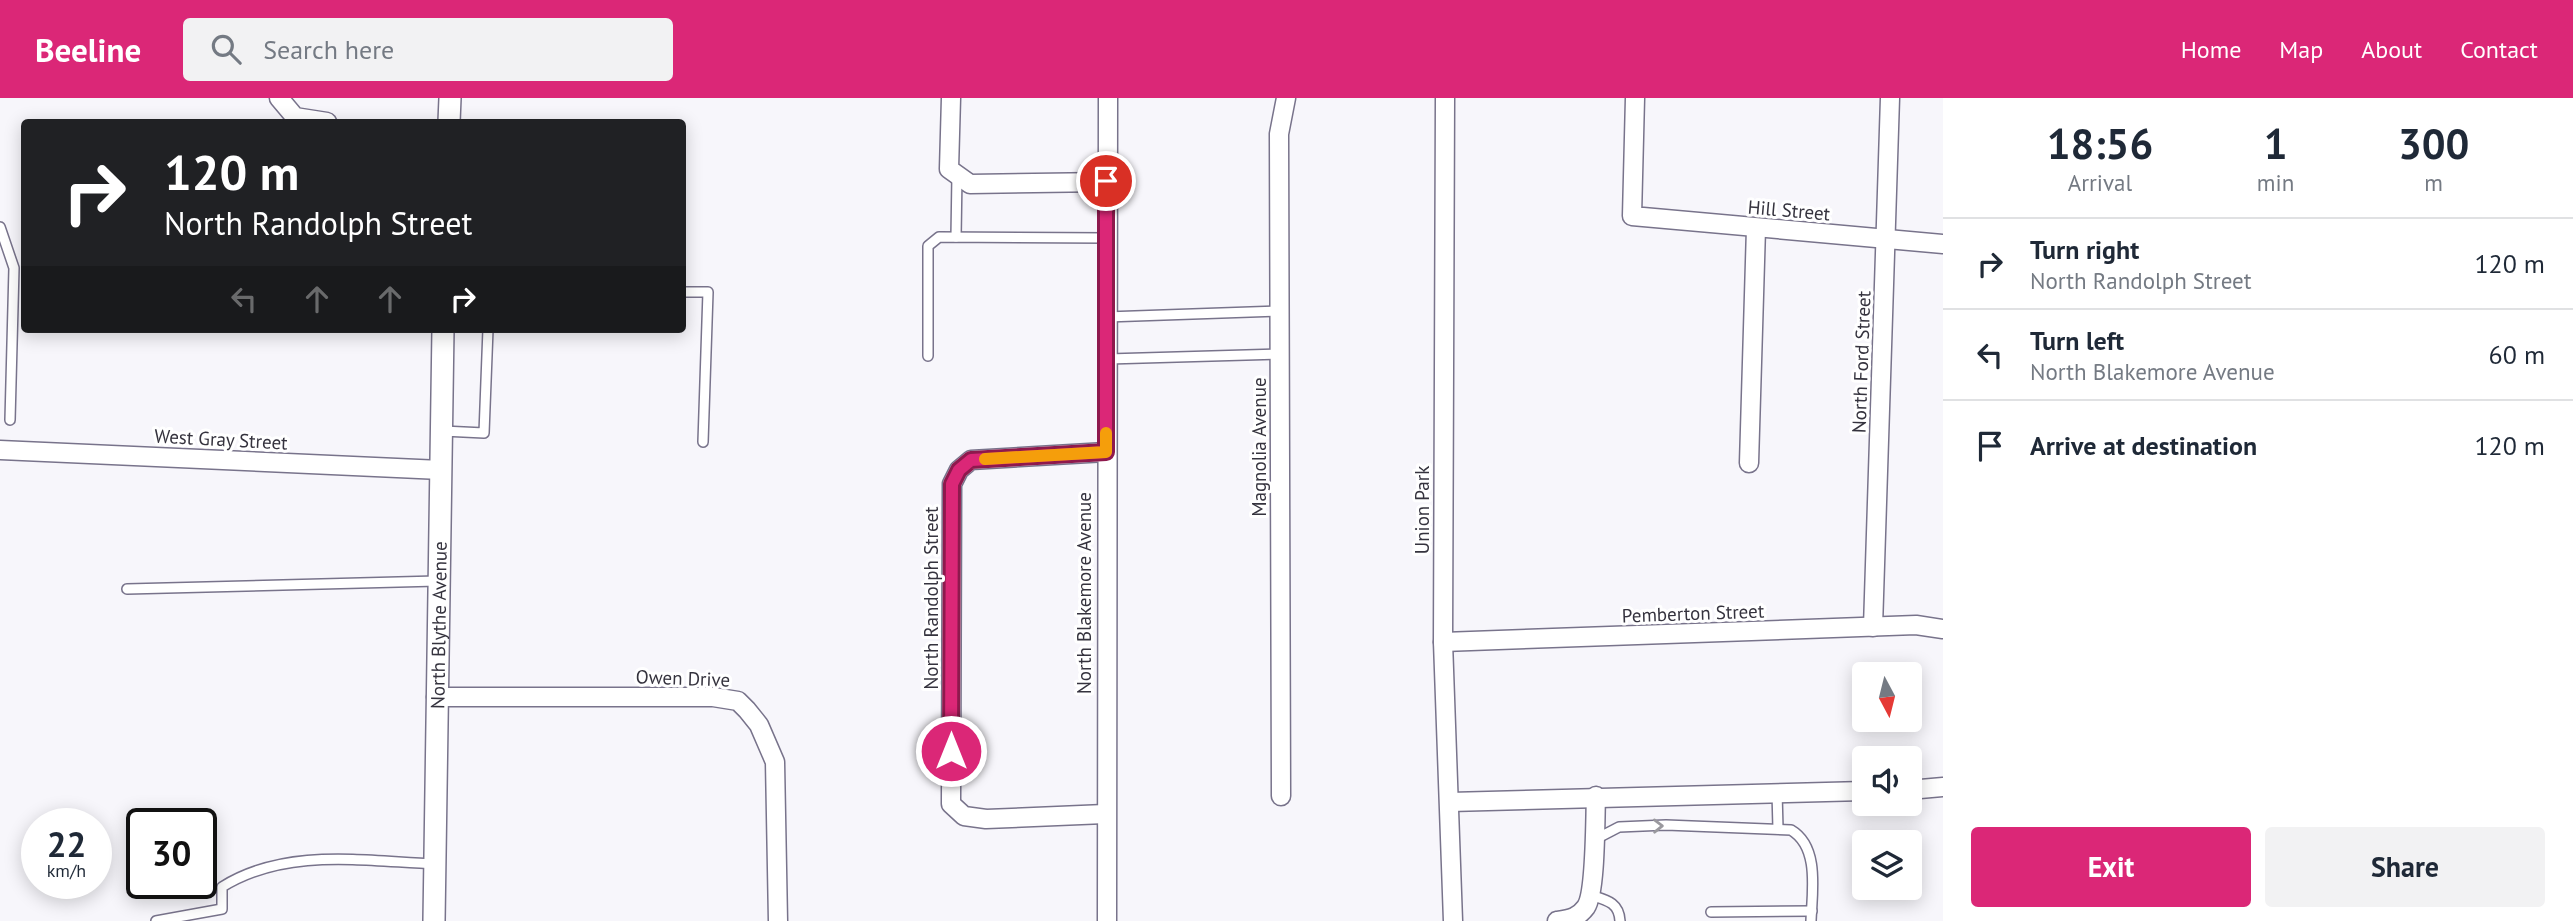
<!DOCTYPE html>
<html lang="en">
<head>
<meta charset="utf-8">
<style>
  :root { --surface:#fff; --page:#f2f2f3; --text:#1f2937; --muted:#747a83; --line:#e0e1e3; --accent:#db2777 }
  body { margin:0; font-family:"PT Sans",sans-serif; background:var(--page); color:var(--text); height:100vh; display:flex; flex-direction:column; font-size:26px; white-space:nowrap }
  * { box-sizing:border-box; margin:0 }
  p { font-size:23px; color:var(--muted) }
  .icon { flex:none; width:38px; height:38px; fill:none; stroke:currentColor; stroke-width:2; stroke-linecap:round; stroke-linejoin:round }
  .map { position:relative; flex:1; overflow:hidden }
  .side { display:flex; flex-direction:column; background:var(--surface); width:630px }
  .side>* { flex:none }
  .hud { position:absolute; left:21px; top:21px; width:665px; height:214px; border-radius:7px; box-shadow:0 4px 18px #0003; background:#202124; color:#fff; overflow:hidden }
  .needle { width:46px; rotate:173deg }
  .fabs { position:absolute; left:1852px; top:564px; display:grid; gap:14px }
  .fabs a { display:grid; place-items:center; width:70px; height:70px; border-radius:7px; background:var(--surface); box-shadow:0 4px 18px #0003; font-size:35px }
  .speed { position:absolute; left:21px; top:710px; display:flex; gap:14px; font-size:35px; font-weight:700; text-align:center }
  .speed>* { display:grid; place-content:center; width:91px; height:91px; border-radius:50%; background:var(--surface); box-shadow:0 4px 18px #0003; line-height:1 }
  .speed small { font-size:18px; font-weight:400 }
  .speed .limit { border:4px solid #111; border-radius:10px; background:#fff; color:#111 }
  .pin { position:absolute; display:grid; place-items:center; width:60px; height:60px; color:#fff; margin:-30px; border:4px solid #fff; border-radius:50%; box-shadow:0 2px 7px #0007 }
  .me { position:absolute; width:77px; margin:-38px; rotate:0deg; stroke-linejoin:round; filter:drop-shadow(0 0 5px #0008) }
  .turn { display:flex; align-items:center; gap:24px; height:147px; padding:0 28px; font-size:32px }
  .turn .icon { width:91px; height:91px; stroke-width:2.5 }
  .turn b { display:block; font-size:49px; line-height:60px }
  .lanes { display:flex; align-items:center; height:66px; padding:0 28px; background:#0003; justify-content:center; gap:35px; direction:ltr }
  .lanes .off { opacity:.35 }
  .eta { display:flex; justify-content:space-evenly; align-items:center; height:119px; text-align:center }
  .eta b { font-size:42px; font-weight:700; line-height:49px }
  .button { display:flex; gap:14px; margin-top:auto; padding:14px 28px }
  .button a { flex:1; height:80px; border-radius:7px; background:var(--accent); color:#fff; font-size:28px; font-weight:700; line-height:80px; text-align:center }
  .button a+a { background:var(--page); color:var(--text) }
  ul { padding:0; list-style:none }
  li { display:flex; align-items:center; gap:21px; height:91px; padding:0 28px; border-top:2px solid var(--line) }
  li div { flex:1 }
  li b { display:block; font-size:26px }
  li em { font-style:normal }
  header { display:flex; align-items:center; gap:42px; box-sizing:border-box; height:98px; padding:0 35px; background:var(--accent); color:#fff }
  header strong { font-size:33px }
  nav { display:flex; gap:38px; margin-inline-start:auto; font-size:24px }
  .search { width:490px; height:63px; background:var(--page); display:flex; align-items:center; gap:18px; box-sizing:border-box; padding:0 24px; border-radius:7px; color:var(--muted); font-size:26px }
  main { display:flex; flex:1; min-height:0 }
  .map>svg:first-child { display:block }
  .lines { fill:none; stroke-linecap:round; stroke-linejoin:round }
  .service-casing { stroke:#78738b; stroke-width:12 }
  .minor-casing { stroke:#78738b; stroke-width:21 }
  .tertiary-casing { stroke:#78738b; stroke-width:24 }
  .service { stroke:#fff; stroke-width:9 }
  .minor { stroke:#fff; stroke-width:18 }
  .tertiary { stroke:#fff; stroke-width:21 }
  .oneway { stroke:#9a999e }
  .route-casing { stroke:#8e194d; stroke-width:18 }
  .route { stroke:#db2777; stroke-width:12 }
  .slow { stroke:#f59e0b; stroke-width:12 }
  .labels { text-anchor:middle; stroke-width:6; stroke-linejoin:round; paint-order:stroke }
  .street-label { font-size:19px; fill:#35333e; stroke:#fff }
</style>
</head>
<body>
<header>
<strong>Beeline</strong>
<div class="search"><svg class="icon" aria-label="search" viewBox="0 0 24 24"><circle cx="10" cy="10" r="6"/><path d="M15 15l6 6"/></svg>Search here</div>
<nav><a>Home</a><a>Map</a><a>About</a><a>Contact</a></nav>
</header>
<main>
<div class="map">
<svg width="1943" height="823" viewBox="0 0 1943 823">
  <rect width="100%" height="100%" fill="#f7f6fb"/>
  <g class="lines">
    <!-- service casing -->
    <g class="service-casing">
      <g id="service">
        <path d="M0 129 14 170 10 322"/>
        <path d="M956 139 957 77"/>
        <path d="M682 194H708L703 344"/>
        <path d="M1106 219 1279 213"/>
        <path d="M928 258V148L939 139 1106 140"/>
        <path d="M1108 261 1280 256"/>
        <path d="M443 333 484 335 488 231"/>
        <path d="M127 491 437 483"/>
        <path d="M1777 694 1778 731"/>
        <path d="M1594 742 1619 729 1666 727 1791 732C1820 749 1812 794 1811 823"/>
        <path d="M1590 797C1606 802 1619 804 1620 823"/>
        <path d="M1711 814 1812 813"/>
        <path d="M156 823 222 811V789C286 749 363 763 435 766"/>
      </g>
    </g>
    <!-- minor casing -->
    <g class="minor-casing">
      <g id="minor">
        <path d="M279 0 295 19 327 24"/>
        <path d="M951 0 949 71 970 86 1106 84"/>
        <path d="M1445 0 1443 544 1453 823"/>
        <path d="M1635 0 1632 118 1943 146"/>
        <path d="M0 352 441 372"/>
        <path d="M1749 365 1756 130"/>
        <path d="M1873 529 1890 0"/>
        <path d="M1443 544 1916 527 1943 531"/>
        <path d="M436 599H713L738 603 747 612 759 627 775 664 778 823"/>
        <path d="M1909 692 1943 689"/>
        <path d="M1281 698 1279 36 1286 0"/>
        <path d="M1450 704 1864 693"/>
        <path d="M1105 716 986 721 964 718 951 706 952 386 959 372 971 362 1106 354"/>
        <path d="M1107 823 1108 0"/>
        <path d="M1557 823C1570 821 1578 820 1586 809 1596 794 1595 720 1596 698"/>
      </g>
    </g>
    <!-- tertiary casing -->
    <g class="tertiary-casing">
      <g id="tertiary">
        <path d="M449 24 450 0"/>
        <path id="s1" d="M434 823 443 231"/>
      </g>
    </g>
    <!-- service -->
    <use href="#service" class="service"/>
    <!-- minor -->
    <use href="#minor" class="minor"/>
    <!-- tertiary -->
    <use href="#tertiary" class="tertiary"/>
  </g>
  <!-- one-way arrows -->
  <defs><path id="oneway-chevron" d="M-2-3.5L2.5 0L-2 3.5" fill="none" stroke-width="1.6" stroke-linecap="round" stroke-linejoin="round" transform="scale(1.75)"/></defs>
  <use class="oneway" href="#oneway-chevron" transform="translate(1658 728) rotate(-1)"/>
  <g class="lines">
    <!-- route casing -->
    <g class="route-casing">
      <path id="route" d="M951 653 952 386 959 372 971 362 1106 354V83"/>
    </g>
    <!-- route -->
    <use href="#route" class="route"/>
    <!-- slow -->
    <path class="slow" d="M985 361 1106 354V335"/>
  </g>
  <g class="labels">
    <!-- street labels -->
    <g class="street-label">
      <text transform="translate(1789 112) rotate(5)" y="7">Hill Street</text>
      <text transform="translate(1861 264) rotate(-88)" y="7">North Ford Street</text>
      <text transform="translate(221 341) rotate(3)" y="7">West Gray Street</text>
      <text transform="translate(1259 349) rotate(-90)" y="7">Magnolia Avenue</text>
      <text transform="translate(1422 412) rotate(-90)" y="7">Union Park</text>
      <text transform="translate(1084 495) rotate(-90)" y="7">North Blakemore Avenue</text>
      <text transform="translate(931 500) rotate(-90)" y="7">North Randolph Street</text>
      <text transform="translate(1693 515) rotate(-2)" y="7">Pemberton Street</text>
      <text dy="7" stroke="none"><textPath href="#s1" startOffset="296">North Blythe Avenue</textPath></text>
      <text transform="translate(683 580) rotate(2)" y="7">Owen Drive</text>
    </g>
  </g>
</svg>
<div class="fabs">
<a><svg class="needle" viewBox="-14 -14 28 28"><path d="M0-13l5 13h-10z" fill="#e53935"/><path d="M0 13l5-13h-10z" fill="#747a83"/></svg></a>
<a><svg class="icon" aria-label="sound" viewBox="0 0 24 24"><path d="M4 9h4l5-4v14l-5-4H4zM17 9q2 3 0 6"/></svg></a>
<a><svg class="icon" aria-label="layers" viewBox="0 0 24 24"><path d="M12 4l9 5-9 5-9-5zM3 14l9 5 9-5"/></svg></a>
</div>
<div class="speed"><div>22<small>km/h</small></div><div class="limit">30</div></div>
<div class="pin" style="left:1106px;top:83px;background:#d93025"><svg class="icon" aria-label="arrive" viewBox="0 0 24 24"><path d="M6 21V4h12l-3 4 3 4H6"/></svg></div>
<svg class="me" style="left:951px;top:653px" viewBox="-20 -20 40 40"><circle r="17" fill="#db2777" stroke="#fff" stroke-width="3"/><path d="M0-11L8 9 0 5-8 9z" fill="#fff"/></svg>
<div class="hud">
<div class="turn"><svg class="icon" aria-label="right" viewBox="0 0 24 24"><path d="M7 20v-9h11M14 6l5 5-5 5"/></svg><div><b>120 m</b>North Randolph Street</div></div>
<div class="lanes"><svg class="icon off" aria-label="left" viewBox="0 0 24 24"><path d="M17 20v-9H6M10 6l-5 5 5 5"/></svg><svg class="icon off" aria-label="ahead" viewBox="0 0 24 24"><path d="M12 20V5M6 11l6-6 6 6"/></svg><svg class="icon off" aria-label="ahead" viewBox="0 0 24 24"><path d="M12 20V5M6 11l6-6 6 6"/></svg><svg class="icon" aria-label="right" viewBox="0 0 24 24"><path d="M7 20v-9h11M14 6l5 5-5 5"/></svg></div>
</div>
</div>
<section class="side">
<div class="eta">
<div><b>18:56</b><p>Arrival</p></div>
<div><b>1</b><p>min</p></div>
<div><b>300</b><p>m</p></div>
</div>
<ul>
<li><svg class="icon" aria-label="right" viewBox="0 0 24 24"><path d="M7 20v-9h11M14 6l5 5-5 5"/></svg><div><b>Turn right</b><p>North Randolph Street</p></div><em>120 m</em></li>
<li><svg class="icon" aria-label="left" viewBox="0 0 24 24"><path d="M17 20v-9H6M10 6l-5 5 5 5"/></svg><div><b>Turn left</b><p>North Blakemore Avenue</p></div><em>60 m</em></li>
<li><svg class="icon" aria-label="arrive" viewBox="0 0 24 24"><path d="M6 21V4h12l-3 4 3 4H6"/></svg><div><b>Arrive at destination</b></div><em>120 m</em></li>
</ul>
<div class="button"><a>Exit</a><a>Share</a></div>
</section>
</main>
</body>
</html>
